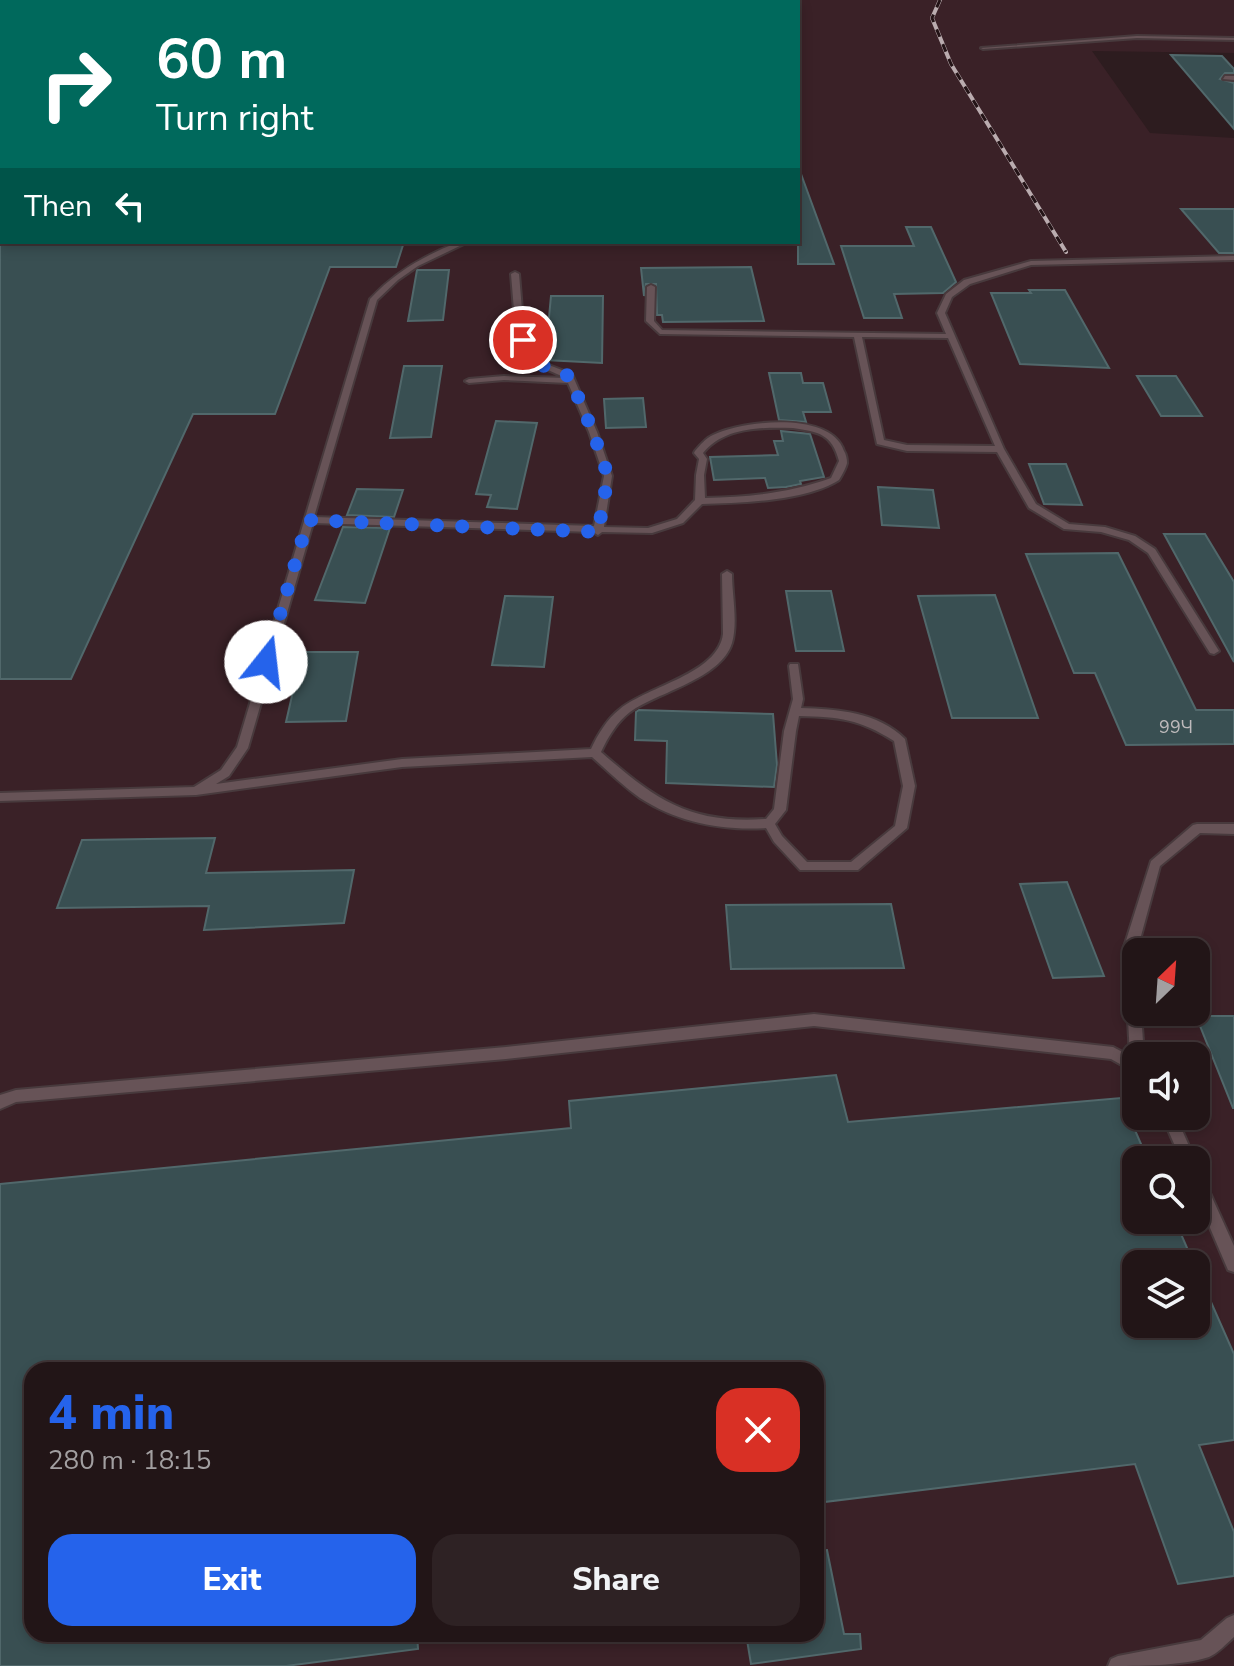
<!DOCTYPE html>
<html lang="en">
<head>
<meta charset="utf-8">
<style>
  :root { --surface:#221517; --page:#2e2224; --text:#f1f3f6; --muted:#a29fa1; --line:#3f3436; --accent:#2563eb }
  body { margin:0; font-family:"Nunito Sans",sans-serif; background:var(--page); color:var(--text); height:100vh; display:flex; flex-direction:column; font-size:30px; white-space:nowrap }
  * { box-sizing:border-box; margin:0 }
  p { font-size:26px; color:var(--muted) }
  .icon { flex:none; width:44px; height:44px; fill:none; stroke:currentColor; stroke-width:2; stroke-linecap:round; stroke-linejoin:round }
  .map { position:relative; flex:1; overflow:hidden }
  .panel { position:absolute; left:24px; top:1362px; width:800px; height:280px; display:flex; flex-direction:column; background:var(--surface); border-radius:24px; box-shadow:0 4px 12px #0003,0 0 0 2px var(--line) }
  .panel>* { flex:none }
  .hud { position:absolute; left:0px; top:0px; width:800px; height:244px; box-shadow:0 4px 12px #0003,0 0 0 2px var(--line); background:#00695c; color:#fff; overflow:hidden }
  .needle { width:52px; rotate:25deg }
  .fabs { position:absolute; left:1122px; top:938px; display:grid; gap:16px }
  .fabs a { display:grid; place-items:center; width:88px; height:88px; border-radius:16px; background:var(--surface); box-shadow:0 4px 12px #0003,0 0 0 2px var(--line); font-size:40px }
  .pin { position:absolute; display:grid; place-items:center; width:68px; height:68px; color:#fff; margin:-34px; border:4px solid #fff; border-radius:50%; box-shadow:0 2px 8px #0007 }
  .me { position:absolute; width:88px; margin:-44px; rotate:16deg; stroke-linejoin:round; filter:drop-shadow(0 0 6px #0008) }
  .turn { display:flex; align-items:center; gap:28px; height:168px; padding:0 24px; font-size:36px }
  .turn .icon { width:104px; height:104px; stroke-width:2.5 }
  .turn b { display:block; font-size:56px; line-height:68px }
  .then { display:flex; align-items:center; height:76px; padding:0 24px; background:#0003; gap:16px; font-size:30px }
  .round { display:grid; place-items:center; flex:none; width:84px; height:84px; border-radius:24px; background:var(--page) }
  .head { display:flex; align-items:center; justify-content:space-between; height:136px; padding:0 24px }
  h1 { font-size:48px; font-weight:800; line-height:60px; color:var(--accent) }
  .cta { display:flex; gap:16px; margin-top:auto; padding:16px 24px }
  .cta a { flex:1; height:92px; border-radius:24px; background:var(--accent); color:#fff; font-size:32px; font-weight:800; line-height:92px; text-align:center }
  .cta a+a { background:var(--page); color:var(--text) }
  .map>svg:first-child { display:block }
  .built { fill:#3a2127; fill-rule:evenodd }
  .building { fill:#394f52; stroke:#51686b; stroke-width:2 }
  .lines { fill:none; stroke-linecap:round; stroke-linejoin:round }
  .service-casing { stroke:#483a3d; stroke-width:4 }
  .service { fill:#675357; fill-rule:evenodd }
  .rail-casing { stroke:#baacaf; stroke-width:4 }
  .rail { stroke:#231316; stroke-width:3; stroke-dasharray:8; stroke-linecap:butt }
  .route { stroke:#2563eb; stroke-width:14; stroke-dasharray:0 25.2 }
  .labels { text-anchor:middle; stroke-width:7; stroke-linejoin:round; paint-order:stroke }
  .number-label { font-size:18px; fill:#bebabc }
</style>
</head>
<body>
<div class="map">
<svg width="1234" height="1666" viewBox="0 0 1234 1666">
  <rect width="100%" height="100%" fill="#2d1c1f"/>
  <!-- built -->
  <path class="built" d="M0 0H1234V53L1092 51 1150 133 1234 138V1666H0ZM2 2H798V242H2ZM1136 952H1196V1012H1136ZM1136 1056H1196V1116H1136ZM1136 1160H1196V1220H1136ZM1136 1264H1196V1324H1136ZM32 1370H816V1634H32Z"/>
  <!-- building -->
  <g class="building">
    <path d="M1171 55 1222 56 1234 69V73H1225L1220 79 1234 83V129Z"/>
    <path d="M798 174H801L834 264H798Z"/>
    <path d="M1181 209H1234V253H1219Z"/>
    <path d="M906 227H931L956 282 943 293 894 294 902 318H864L841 246H914Z"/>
    <path d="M0 242H404L396 267H330L275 414H193L71 679H0Z"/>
    <path d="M751 267 764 321 663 322 662 315H657L656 284H646L644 296 641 268Z"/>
    <path d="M417 270H449L443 320 408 321Z"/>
    <path d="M1029 290H1065L1109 368 1020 364 991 293H1031Z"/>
    <path d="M551 296H603L602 363 545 360Z"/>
    <path d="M404 366H442L431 437 390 438Z"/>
    <path d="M769 373H801L803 383H823L831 412H803L806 422 779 420Z"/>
    <path d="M1137 376H1176L1202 416H1161Z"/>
    <path d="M643 398 646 427 606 428 604 399Z"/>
    <path d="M496 421 537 423 517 509 487 507 491 495 476 494Z"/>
    <path d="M781 431 810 434 824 477 800 481 801 484 786 487 768 488 765 478 714 480 710 457 778 455 774 441H783Z"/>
    <path d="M1029 464H1066L1082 505 1044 504Z"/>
    <path d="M878 487 933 490 939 528 882 525Z"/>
    <path d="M357 489 403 490 394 517 347 515Z"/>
    <path d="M343 527 390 528 365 603 315 600Z"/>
    <path d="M1164 534H1205L1234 582V662Z"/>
    <path d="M1118 553 1196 710H1234V744L1126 745 1095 673H1074L1026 554Z"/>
    <path d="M786 591H831L844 651H796Z"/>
    <path d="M995 595 1038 718H952L918 596Z"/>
    <path d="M505 596 553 597 544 667 492 665Z"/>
    <path d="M302 652H358L346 721 286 722Z"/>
    <path d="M639 710 773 714 777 765 774 787 666 783 667 741 635 740 636 712Z"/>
    <path d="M215 838 206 873 354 870 344 923 204 930 209 906 57 908 82 840Z"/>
    <path d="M1067 882 1104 976 1053 978 1020 884Z"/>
    <path d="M891 904 904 968 731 969 726 905Z"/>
    <path d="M1196 1016H1234V1108H1233Z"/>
    <path d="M836 1075 848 1122 1121 1098 1148 1160H1136V1220H1175L1194 1264H1136V1324H1196V1268L1234 1354V1440L1199 1445 1234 1532V1576L1178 1584 1135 1464 816 1503V1370H32V1634H417L418 1649 286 1666H0V1184L571 1128 569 1101Z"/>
    <path d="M827 1550 844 1634H860L861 1649 751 1664 746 1634H816V1551Z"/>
  </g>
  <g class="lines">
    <!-- service casing -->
    <g class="service-casing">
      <g id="service">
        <path d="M1137 36 1234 38V40L1137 38 983 49 981 48Z"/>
        <path d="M1225 76H1234V80L1223 79Z"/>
        <rect x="0" y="148" width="2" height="4"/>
        <path d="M459 242H468L418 266 398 280 377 300 314 517 594 526 604 476 589 432 568 383 504 380 469 383 465 381 469 379 504 376 566 378 523 359 515 322 511 274 515 272 519 274 523 322 531 358 572 374 597 432 612 476 604 527 648 528 677 519 695 500 696 475 699 459 694 453 695 451C700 445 706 438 713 435 744 420 831 411 844 451 846 454 847 459 847 463 846 468 842 475 839 480 806 501 742 503 702 504L683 523 652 533 602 532 598 535 593 532 313 523 248 748 229 776 216 784 402 759 591 749C598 734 607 719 620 709 648 686 718 674 723 634L722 574 727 571 732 574C732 595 738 622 732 643 721 679 658 692 630 712 617 722 608 737 601 752 656 800 689 824 766 819L774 809 784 731 793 699 789 666 790 664H798L803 699 801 708C837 709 878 712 905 739L915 786 907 828 858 870H800L774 842 766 828C722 831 677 822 640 798 623 786 608 771 592 757L402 767 196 795 0 801V793L194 787 221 770 237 747 370 299C395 272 425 255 459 242ZM793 428C819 432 832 434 839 461L831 478C790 493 748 497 705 498L704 475 707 459 703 453C724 427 762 427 793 428ZM799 716C840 717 859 719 894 741L903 786 895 826 851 862H807L782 836 775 824 786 810 796 731Z"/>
        <path d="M1234 256V260L1031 265 970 284 952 297 945 313 1004 449 1036 504 1069 524 1105 527 1135 536 1155 549 1219 651 1214 654 1210 653 1148 553 1129 540 1101 532 1064 529 1029 508 997 452 907 451 877 444 854 337 660 334 646 321 647 287 651 285 655 287 654 321 662 330 946 334 937 313 946 294 964 280 1031 261ZM862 337 948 338 995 446 907 445 884 440Z"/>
        <path d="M1197 824H1234V834L1200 833 1160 866 1138 947V952H1136V1012H1141L1144 1056H1136V1073L1111 1059 814 1026 506 1059 16 1102 0 1109V1095L16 1090 506 1047 814 1014 1113 1047 1130 1056 1124 947 1151 861 1193 825Z"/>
        <path d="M1162 1116H1176L1195 1160H1181Z"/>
        <path d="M1196 1171 1201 1173 1234 1246V1272L1228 1270 1196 1195Z"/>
        <path d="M1234 1615V1637C1226 1644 1218 1653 1209 1657 1182 1666 1138 1666 1108 1666L1111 1659 1118 1656 1201 1640 1227 1618Z"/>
      </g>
    </g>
    <!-- service -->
    <use href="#service" class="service"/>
    <!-- rail casing -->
    <g class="rail-casing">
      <path id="rail" d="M940 0 932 18 951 64 1066 252"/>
    </g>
    <!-- rail -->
    <use href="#rail" class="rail"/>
  </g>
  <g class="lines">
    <!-- route -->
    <path class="route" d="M266 662 308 520 598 532 608 476 593 432 569 376 527 359 523 340"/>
  </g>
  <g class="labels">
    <!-- number labels -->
    <g class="number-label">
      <text x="1176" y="733">99Ч</text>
    </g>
  </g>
</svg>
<div class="fabs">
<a><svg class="needle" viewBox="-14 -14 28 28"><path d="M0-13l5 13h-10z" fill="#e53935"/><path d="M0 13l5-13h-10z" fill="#a29fa1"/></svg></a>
<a><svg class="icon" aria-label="sound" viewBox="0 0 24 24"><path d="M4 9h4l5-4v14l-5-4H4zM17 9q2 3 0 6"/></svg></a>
<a><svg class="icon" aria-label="search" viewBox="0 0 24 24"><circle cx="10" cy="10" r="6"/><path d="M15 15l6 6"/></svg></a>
<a><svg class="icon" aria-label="layers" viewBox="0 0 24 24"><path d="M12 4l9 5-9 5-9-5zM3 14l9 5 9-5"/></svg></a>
</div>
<div class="pin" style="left:523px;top:340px;background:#d93025"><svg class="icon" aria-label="arrive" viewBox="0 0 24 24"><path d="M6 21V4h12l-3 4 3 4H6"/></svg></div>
<svg class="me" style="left:266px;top:662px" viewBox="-20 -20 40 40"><circle r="19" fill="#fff"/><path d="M0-13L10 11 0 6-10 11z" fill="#2563eb"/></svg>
<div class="hud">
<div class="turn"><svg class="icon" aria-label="right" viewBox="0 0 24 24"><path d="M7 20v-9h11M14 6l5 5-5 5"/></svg><div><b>60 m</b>Turn right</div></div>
<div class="then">Then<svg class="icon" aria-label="left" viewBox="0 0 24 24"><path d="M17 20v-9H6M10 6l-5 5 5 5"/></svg></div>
</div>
<section class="panel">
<div class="head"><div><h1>4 min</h1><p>280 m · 18:15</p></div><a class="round" style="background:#d93025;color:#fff"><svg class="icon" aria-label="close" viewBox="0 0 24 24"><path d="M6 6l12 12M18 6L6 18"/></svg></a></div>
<div class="cta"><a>Exit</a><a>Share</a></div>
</section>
</div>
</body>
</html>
